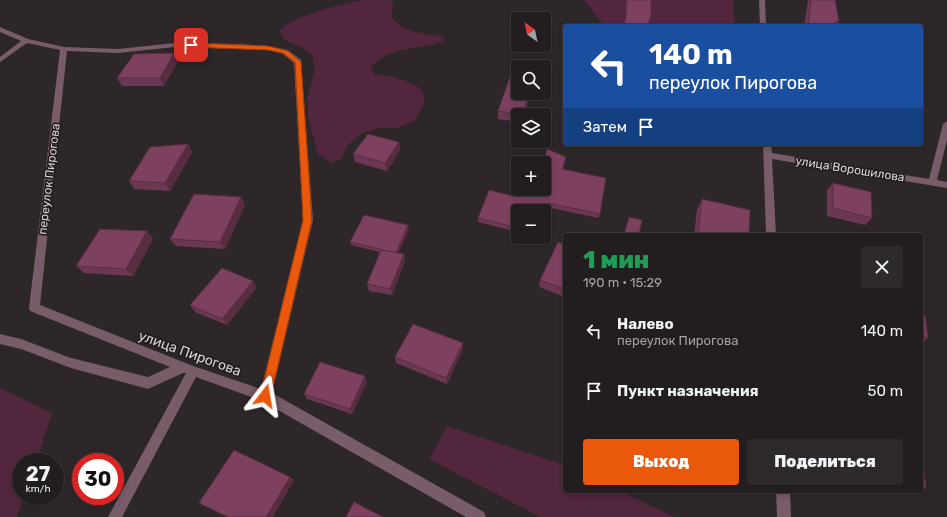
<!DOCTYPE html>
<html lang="ru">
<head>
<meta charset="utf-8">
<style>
  :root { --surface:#221d1f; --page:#2e2a2c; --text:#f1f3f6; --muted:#a2a2a4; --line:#3f3b3d; --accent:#ea580c }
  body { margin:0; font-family:Rubik,sans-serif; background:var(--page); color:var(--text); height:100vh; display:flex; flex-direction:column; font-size:15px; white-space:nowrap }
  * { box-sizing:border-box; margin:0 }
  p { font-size:13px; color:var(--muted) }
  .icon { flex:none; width:22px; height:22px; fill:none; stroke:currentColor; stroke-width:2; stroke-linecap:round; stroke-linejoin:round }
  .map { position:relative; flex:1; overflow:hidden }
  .side { position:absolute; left:563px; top:233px; width:360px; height:260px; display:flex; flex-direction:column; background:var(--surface); border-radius:4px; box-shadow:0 2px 6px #0003,0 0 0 1px var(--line) }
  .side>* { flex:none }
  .banner { position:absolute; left:563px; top:24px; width:360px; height:122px; border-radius:4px; box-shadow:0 2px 6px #0003,0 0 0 1px var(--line); background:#1a4fa0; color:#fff; overflow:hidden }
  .needle { width:26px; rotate:327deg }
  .controls { position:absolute; left:511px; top:12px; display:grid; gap:8px }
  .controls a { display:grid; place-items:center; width:40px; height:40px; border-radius:4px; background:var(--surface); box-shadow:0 2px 6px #0003,0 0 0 1px var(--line); font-size:20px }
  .speed { position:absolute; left:12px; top:453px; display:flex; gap:8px; font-size:20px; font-weight:700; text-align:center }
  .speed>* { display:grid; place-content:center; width:52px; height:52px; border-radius:50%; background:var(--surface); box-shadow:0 2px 6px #0003,0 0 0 1px var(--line); line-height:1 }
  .speed small { font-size:10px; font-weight:400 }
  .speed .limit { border:6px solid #d22; background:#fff; color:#111 }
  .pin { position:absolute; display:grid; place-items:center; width:34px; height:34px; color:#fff; margin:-17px; border-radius:8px; box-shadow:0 2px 6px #0006 }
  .me { position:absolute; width:44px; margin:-22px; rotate:14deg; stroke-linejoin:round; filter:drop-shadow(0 0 3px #0008) }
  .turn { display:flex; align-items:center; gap:14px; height:84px; padding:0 20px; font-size:18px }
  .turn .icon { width:52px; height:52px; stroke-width:2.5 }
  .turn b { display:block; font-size:28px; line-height:34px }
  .then { display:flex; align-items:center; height:38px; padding:0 20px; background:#0003; gap:8px; font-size:15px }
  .round { display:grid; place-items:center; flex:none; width:42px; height:42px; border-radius:4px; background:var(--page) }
  .headline { display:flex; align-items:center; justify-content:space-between; height:68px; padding:0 20px }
  h1 { font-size:24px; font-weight:800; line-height:30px; color:#1e9e55 }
  .button { display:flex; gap:8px; margin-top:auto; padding:8px 20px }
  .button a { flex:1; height:46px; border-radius:4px; background:var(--accent); color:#fff; font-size:16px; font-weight:800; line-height:46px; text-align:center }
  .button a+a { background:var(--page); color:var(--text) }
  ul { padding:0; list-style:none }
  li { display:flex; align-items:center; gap:12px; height:60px; padding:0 20px }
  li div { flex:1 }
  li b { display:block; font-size:15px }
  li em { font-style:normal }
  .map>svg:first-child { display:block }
  .green { fill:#52263c }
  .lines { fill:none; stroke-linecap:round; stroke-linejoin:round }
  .minor { fill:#785c69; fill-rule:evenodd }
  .wall { fill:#6c3752 }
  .shaded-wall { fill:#582d42 }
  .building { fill:#7e405f; stroke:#582d42 }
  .route { fill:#ea580c; stroke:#983908 }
  .labels { text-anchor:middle; stroke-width:3.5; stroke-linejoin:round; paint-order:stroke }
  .street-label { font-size:12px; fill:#d6d2d4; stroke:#231d20 }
  .near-street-label { font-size:14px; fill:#d6d2d4; stroke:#231d20 }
</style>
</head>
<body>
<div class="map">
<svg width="947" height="517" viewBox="0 0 947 517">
  <rect width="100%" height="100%" fill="#2d2729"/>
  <!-- green -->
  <g class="green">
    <path d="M364 0H390L394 3 391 16C403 33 422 33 441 36L445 40C419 52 389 44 371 68L373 73C385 76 414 80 421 90 423 93 424 98 425 102L415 120 398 128H379L361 134 348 145 341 159 332 163 318 154 309 122 307 98 315 70 312 55 303 48 285 40 280 32C284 18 349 2 364 0Z"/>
    <path d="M584 0H733L735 26H605Z"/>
    <path d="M0 388 52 413 36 462H21V496H24L17 517H0Z"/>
    <path d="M447 426 565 465V491H620L674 517H540L429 459Z"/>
  </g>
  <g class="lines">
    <!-- minor -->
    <g class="minor">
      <path d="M759 0H765L766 26H760Z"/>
      <path d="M0 27 28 39 64 47 118 49 175 43 239 44 268 46 288 50 301 60 313 220 272 393 484 512 486 517H466L262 401 196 377 122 517H108L186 373H183L148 389 71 368 21 349 0 344V334L21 339 71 358 148 377 170 367 30 311 29 308 60 50 27 43 0 62V57L21 41 0 32ZM175 47 268 50 283 54 294 63 303 220 261 389 193 366 40 305 67 51 118 53Z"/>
      <path d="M947 121V140L937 180 947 182V188L772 159 776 235H766L763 144H771L772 153 929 179 943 124Z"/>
      <path d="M776 491H790L791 517H777Z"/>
    </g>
  </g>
  <!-- wall -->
  <g class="wall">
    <path d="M626 0H651L649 23 625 21Z"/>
    <path d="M808 0H835L839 21 836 26H804Z"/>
    <path d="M174 53 178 61 164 86H122L117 78Z"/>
    <path d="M518 93H530L524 115H518V122L498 119V111Z"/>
    <path d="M188 144 192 152 170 191 134 189 129 181Z"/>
    <path d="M400 150 387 171 355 162 353 154Z"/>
    <path d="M566 157 563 170 600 214 598 218 547 207 544 219V211H518V232L478 222V218L513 196 533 193Z"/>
    <path d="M833 183 872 218 865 225 827 216V190Z"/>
    <path d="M241 197 245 205 225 249 176 246 170 239Z"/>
    <path d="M702 199 749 235H694L697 210Z"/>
    <path d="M409 229 398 253 405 261 392 295 369 291 367 284 380 252 351 245 350 242Z"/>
    <path d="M147 231 153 239 133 276 84 273 76 266Z"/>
    <path d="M565 245V297L539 287 540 280Z"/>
    <path d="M257 287 227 325 195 312 190 305Z"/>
    <path d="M921 314 928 338 921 343Z"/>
    <path d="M463 343V349L447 384 396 363 395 357Z"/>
    <path d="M367 382 352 414 307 399 304 394Z"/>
    <path d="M921 448 926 488 921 490Z"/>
  </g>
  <!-- shaded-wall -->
  <g class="shaded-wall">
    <path d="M174 53 178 61 164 86 160 78Z"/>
    <path d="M529 93H530L524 115H523Z"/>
    <path d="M399 142 400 150 387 171 385 163Z"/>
    <path d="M188 144 192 152 170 191 165 183Z"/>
    <path d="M241 197 245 205 225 249 220 242Z"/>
    <path d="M408 225 409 229 396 256V253Z"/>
    <path d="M147 231 153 239 133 276 126 269Z"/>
    <path d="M404 254 405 261 392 295 390 289Z"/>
    <path d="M253 281 257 287 227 325 222 319Z"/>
    <path d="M463 343V349L447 384 446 378Z"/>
    <path d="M365 376 367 382 352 414 350 409Z"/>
    <path d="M290 477 294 480 273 517H266Z"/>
  </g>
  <!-- building -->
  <g class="building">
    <path d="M627 0H651V16L647 26H623L626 18Z"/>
    <path d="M811 0H835L839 21H836V26H808Z"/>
    <path d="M174 53 160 78H117L134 54Z"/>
    <path d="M513 68 518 69V93H529L523 115 498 111Z"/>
    <path d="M368 134 399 142 385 163 353 154Z"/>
    <path d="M188 144 165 183 129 181 150 147Z"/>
    <path d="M547 149 566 157 562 169 606 178 600 214 548 203 544 217V211H518V228L478 218 489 190 513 196 516 189 533 193 534 189H544V163H543Z"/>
    <path d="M833 183 871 192 872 218 833 208Z"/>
    <path d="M194 194 241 197 220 242 170 239Z"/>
    <path d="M702 199 750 210 749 235H698Z"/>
    <path d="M364 215 408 225 396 253 350 242Z"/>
    <path d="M629 217 642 220 639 235H624Z"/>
    <path d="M100 229 147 231 126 269 76 266Z"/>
    <path d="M558 242 565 245V289L540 280Z"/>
    <path d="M381 250 404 254 390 289 367 284Z"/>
    <path d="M222 268 253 281 222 319 190 305Z"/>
    <path d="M921 314 925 315 928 338 921 336Z"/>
    <path d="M413 324 463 343 446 378 395 357Z"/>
    <path d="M320 362 365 376 350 409 304 394Z"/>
    <path d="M921 448 926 488 921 486Z"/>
    <path d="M234 450 290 477 266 517H228L199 503Z"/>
    <path d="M354 502 383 517H346Z"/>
  </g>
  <!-- route -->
  <path class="route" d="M191 43 268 46 288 51 301 62 312 220 271 396 269 399 265 401 262 399 260 396 303 220 295 62 283 53 268 50 189 47V44Z"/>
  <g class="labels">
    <!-- street labels -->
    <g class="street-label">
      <text transform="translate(850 169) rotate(9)" y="4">улица Ворошилова</text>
      <text transform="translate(49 179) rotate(-83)" y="4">переулок Пирогова</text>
    </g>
    <!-- near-street labels -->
    <g class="near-street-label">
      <text transform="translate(190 353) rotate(20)" y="5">улица Пирогова</text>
    </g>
  </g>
</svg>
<div class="controls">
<a><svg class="needle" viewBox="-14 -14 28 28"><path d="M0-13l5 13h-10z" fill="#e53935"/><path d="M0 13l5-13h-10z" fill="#a2a2a4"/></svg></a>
<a><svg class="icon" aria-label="search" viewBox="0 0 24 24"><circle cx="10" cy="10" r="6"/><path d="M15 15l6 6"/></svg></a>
<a><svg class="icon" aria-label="layers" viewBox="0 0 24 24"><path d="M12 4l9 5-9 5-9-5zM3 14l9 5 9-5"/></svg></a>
<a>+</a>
<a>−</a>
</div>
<div class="speed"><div>27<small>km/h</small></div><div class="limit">30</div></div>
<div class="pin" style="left:191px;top:45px;background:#d93025"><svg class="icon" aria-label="arrive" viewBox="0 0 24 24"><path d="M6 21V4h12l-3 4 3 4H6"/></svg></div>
<svg class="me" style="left:265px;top:396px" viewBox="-20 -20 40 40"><path d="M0-17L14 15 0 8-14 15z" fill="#ea580c" stroke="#fff" stroke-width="4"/></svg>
<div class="banner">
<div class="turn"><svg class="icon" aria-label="left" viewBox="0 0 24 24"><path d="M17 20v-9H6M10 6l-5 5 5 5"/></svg><div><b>140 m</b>переулок Пирогова</div></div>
<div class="then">Затем<svg class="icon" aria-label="arrive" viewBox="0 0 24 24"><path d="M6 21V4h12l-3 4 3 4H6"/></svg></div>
</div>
<section class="side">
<div class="headline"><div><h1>1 мин</h1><p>190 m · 15:29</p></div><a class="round"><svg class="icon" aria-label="close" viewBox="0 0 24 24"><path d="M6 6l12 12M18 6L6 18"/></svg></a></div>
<ul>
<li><svg class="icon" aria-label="left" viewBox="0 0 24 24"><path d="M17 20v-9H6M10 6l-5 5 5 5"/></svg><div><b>Налево</b><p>переулок Пирогова</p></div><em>140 m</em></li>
<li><svg class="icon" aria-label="arrive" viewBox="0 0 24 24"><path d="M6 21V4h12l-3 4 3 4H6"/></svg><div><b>Пункт назначения</b></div><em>50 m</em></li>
</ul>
<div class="button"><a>Выход</a><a>Поделиться</a></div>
</section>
</div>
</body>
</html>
